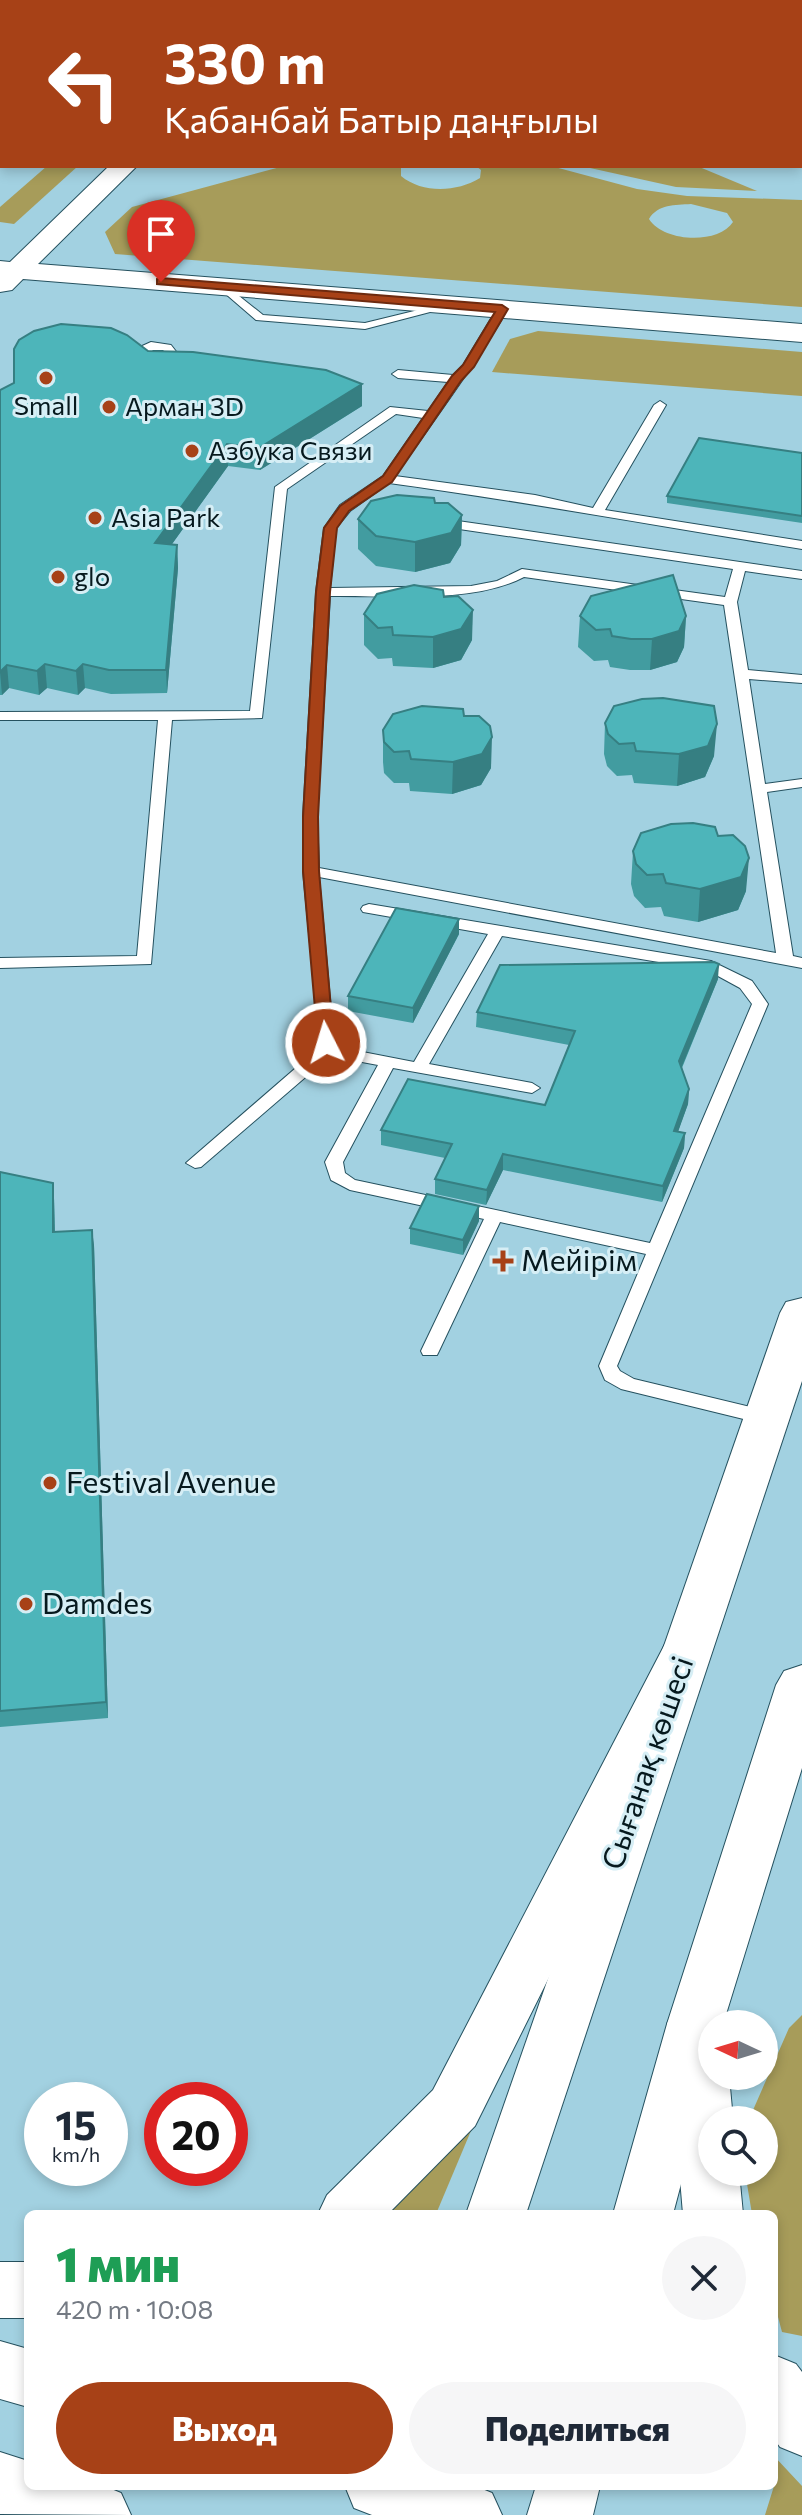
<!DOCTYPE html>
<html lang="ru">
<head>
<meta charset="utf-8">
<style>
  :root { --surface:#fff; --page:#f6f6f7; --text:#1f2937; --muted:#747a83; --accent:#a74117 }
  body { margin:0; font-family:Commissioner,sans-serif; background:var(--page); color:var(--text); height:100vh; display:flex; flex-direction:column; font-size:30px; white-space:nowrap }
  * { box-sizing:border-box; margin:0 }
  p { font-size:26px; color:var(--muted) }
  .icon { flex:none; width:44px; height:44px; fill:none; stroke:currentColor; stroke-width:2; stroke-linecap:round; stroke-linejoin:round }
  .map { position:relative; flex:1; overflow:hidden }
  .side { position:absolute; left:24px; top:2210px; width:754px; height:280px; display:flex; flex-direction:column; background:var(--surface); border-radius:12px; box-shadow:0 4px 12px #0003 }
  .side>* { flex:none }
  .top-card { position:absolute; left:0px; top:0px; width:802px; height:168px; box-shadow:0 4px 12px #0003; background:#a74117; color:#fff; overflow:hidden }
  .needle { width:52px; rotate:274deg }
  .buttons { position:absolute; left:698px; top:2010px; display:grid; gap:16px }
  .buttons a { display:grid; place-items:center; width:80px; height:80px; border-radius:50%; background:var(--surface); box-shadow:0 4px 12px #0003; font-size:40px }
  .speed { position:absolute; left:24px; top:2082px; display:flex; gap:16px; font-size:40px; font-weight:700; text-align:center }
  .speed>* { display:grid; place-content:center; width:104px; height:104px; border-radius:50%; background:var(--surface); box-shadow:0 4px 12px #0003; line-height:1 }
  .speed small { font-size:20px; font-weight:400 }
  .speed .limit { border:12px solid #d22; background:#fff; color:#111 }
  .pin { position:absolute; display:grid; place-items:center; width:68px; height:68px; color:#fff; margin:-82px -34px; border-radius:50% 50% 50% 0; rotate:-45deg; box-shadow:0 0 8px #0007 }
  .pin .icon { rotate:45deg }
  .me { position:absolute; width:88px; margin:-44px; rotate:355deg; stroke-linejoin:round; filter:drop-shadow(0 0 6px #0008) }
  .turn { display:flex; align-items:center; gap:28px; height:168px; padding:0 32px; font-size:36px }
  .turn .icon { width:104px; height:104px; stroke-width:2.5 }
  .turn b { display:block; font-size:56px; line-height:68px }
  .round { display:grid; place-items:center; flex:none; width:84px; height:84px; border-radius:42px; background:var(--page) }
  .overview { display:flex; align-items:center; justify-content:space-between; height:136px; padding:0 32px }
  h1 { font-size:48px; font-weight:800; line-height:60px; color:#1e9e55 }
  .button { display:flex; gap:16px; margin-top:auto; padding:16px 32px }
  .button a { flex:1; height:92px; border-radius:48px; background:var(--accent); color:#fff; font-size:32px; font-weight:800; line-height:92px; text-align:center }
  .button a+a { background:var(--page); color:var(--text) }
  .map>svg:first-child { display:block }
  .green { fill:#a79c5a; fill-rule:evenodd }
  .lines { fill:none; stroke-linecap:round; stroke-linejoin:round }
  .lane-casing { stroke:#25515f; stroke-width:2 }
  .secondary-casing { stroke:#25515f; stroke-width:2 }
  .primary-casing { stroke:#25515f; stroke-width:2 }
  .lane { fill:#fff; fill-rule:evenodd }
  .secondary { fill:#fff; fill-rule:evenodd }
  .primary { fill:#fff; fill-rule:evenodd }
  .wall { fill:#429ca0 }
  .shaded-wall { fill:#367f82 }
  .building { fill:#4db5ba; stroke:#367f82; stroke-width:2 }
  .route { fill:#a74117; stroke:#6d2a0f; stroke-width:2 }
  .poi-dot { fill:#a74117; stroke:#d6eef5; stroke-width:3 }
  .labels { text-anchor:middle; stroke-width:6; stroke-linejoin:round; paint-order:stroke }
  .far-poi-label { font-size:26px; fill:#06191e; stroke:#d6eef5; text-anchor:start }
  .poi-label { font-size:30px; fill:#06191e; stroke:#d6eef5; text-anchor:start }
  .street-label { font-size:30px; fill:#06191e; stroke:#d6eef5 }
</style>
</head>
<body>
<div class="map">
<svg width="802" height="2515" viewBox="0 0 802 2515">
  <rect width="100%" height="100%" fill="#a2d1e1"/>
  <!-- green -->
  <g class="green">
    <path d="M47 166H78L14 224 0 222V207Z"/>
    <path d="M284 166H405L401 168V176C423 194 457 192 480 178L481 170 476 166H551L637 189 687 196 802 200V307L115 254 105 232 132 207ZM691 204 727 213 733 222C718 245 663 242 649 219 658 204 675 205 691 204Z"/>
    <path d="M581 166H697L757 191 676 187Z"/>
    <path d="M538 331 802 352V396L492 372 510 339Z"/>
    <path d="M802 2015V2336L782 2332 774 2302V2214H752L745 2172H764V2120H750V2117L789 2028Z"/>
    <path d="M473 2126 436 2214H384Z"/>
    <path d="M774 2456 802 2486V2515H765L774 2486Z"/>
  </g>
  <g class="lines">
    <!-- lane casing -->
    <g class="lane-casing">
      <g id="lane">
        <path d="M740 0H750L739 2Z"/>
        <path d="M224 284 263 315 365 323 447 303 453 306 365 329 256 320 220 289 218 287Z"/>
        <path d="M498 307 508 309C473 368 434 420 395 476L535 495 593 508 654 405 660 401 666 405 605 510 802 541V549C664 527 528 502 389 483L350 511 336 528 330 588 471 586 497 581 522 569 725 597 733 569 432 525 431 522 437 518 802 571V579L745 571 737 602 748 670 802 675V683L749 679 765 784 802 779V787L767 792 793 956 802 958V968L319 877 334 1043 337 1047 414 1062 488 934 363 912 361 909 363 906 369 904 711 961 752 981 768 1004 617 1366 620 1371 634 1379 771 1412 774 1417 771 1422 764 1424 621 1389 605 1380 599 1366 646 1254 500 1222 439 1351 437 1355H423L421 1351 484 1219 350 1190 331 1180 325 1162 378 1065 330 1056 201 1167 195 1168 186 1163 320 1047 303 871V817L316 592 324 528 340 505 383 476 423 418 396 414 287 489 262 718 172 720 151 964 0 968V958L137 956 158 720H0V712L250 711 275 487 390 407 428 411 448 382 398 378 392 374 398 370 453 375 463 365ZM524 577 724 605 776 953 319 868 317 817 330 596C388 595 472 604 524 577ZM502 936 707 970 740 988 752 1004 650 1243 355 1180 345 1173 343 1162 393 1068 532 1093 540 1088 532 1083 429 1064Z"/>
        <path d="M151 342 171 345 178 354 154 363 139 359 140 347ZM153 350H163L165 352 149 354Z"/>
      </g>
    </g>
    <!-- secondary casing -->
    <g class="secondary-casing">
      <g id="secondary">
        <path d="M90 0H129L130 2H91Z"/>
        <path d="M109 166H137L38 264 802 324V342L23 279 12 290 0 292V261L10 262Z"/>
        <path d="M802 1298V1381L526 2214H466L780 1313 786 1302Z"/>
        <path d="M802 1665V1768L723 2024H712V2067L673 2214H613L667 2024 776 1685 784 1671Z"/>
        <path d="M536 2486H600L593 2515H527Z"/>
      </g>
    </g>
    <!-- primary casing -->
    <g class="primary-casing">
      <g id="primary">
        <path d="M683 1639 701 1644 708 1658 475 2126 388 2214H318L327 2195 433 2090 665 1644Z"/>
        <path d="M695 2000 715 2007 723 2024H712V2076H729L733 2120H712V2172H739L743 2214H683L667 2024 675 2007Z"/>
        <rect x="0" y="2262" width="28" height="56"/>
        <path d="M0 2341 28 2349V2407L0 2399Z"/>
        <path d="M774 2355 796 2364 802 2372V2456L780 2447 774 2439Z"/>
        <path d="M0 2452 28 2461V2486H104L121 2493 131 2515 0 2514Z"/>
        <path d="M345 2486H475L492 2493 502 2515H372L354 2508Z"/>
      </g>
    </g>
    <!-- lane -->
    <use href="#lane" class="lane"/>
    <!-- secondary -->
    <use href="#secondary" class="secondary"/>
    <!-- primary -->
    <use href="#primary" class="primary"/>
  </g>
  <!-- wall -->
  <g class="wall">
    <path d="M148 351 362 406 260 470 228 466 172 544 177 545 178 568 167 693 111 694 85 688 78 695 47 688 39 695 9 688 2 695H0V390Z"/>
    <path d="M802 453V523L667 503V496Z"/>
    <path d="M435 503 462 515 461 545 450 563 415 572 376 566 358 549V519Z"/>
    <path d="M444 597 472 640 461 660 433 668 393 666 392 658 378 659 364 645V614Z"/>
    <path d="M580 616H686L684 647 677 662 650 670H630L610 667 608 660 594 661 578 647Z"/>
    <path d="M464 716 491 768 481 785 452 794 410 791 409 783H394L384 773 383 762V730Z"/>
    <path d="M605 723 714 756 705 777 677 786 634 783 632 775 617 776 607 766 604 754Z"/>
    <path d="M718 836 746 891 738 910 698 922 664 916 661 907 645 908 634 896 631 884 633 851Z"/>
    <path d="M459 919V934L413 1023 348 1011V996Z"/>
    <path d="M718 979 682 1068 689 1089 688 1104 678 1131 685 1133 684 1148 662 1202 503 1170 486 1205 435 1194V1179L445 1158 381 1145V1130L545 1105 569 1045 476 1027 477 1012Z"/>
    <path d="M0 1172 54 1198 55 1232 94 1245 108 1718 0 1727Z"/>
    <path d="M479 1221 463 1255 410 1244V1228Z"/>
  </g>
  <!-- shaded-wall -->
  <g class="shaded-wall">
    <rect x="800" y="120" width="2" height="21"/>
    <path d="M362 384V406L260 470 259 448Z"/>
    <path d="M227 444 228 466 157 565 155 543Z"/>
    <path d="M462 515 461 545 450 563 415 572V542Z"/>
    <path d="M177 545 178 568 167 693 166 670Z"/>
    <path d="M473 610 472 640 461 660 433 668V637Z"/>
    <path d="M686 616 684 647 677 662 650 670 652 639Z"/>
    <path d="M45 664 47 688 39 695 37 671Z"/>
    <path d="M83 664 85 688 78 695 76 671Z"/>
    <path d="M7 665 9 688 2 695 0 672Z"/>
    <path d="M717 724 714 756 705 777 677 786 679 754Z"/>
    <path d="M492 737 491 768 481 785 452 794 453 762Z"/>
    <path d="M749 858 746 891 738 910 698 922 700 889Z"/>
    <path d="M459 919V934L413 1023V1008Z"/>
    <path d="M719 964 718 979 678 1076 679 1061Z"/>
    <path d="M689 1089 688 1104 673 1146 674 1131Z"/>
    <path d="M685 1133 684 1148 662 1202 663 1186Z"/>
    <path d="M503 1154V1170L486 1205 487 1190Z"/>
    <path d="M53 1183 54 1198 55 1247 53 1232Z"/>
    <path d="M479 1206V1221L463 1255V1240Z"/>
    <path d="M92 1230 94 1245 108 1718 106 1702Z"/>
  </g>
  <!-- building -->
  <g class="building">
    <path d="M802 23V57L800 58V24Z"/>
    <path d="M800 65 802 66V120H800Z"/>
    <path d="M61 324 111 328 127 335 148 351 193 352 326 370 362 384 259 448 227 444 155 543 177 545 166 670H109L83 664 76 671 45 664 37 671 7 665 0 672V390L14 383V349L19 340 34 331Z"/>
    <path d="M699 438 802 453V516L667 496Z"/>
    <path d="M397 495 434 498 435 503H448L462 515 451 533 415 542 376 536 358 519 371 501Z"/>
    <path d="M673 575 686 616 679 631 652 639H631L612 636 610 629 596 630 580 616 591 596Z"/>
    <path d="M414 585 443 590 444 597 458 596 473 610 461 629 433 637 393 635 392 627 378 628 364 614 377 594Z"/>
    <path d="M663 698 714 706 717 724 708 746 679 754 636 751 634 743 619 744 608 734 605 723 614 706 642 699Z"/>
    <path d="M422 706 463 709 464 716H479L490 726 492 737 482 754 453 762 411 759 409 751 394 752 384 742 383 730 393 714Z"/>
    <path d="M693 823 715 827 718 836 733 835 745 846 749 858 741 877 700 889 666 883 663 874 647 875 636 864 633 851 641 833 671 824Z"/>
    <path d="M396 908 459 919 413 1008 348 996Z"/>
    <path d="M714 962 719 964 679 1061 689 1089 674 1131 685 1133 663 1186 503 1154 487 1190 435 1179 452 1144 381 1130 408 1079 545 1105 575 1031 477 1012 500 965Z"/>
    <path d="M0 1172 53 1183V1232L92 1230 106 1702 0 1711Z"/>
    <path d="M427 1194 479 1206 463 1240 410 1228Z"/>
  </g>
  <!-- route -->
  <path class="route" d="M161 278 502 305 508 309 474 367 461 381 392 482 349 511 337 528 330 592 318 817 319 871 334 1043 326 1048 318 1043 303 871V817L316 592 324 528 340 506 383 476 452 376 463 365 495 312 157 284V279Z"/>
  <!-- markers -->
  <g class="poi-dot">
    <circle cx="46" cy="378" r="8"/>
    <circle cx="109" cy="407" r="8"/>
    <circle cx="192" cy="451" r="8"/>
    <circle cx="95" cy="518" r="8"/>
    <circle cx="58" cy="577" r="8"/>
    <path d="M499 1249h8v8h8v8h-8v8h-8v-8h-8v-8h8z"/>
    <circle cx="50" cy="1483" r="8"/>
    <circle cx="26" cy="1604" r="8"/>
  </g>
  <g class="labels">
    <!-- far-poi labels -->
    <g class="far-poi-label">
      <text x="46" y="415" text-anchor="middle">Small</text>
      <text x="125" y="416">Арман 3D</text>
      <text x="208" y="460">Азбука Связи</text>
      <text x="111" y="527">Asia Park</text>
      <text x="74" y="586">glo</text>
    </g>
    <!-- poi labels -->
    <g class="poi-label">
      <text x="521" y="1271">Мейірім</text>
      <text x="66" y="1493">Festival Avenue</text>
      <text x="42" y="1614">Damdes</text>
    </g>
    <!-- street labels -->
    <g class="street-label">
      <text transform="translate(648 1763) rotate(-71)" y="10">Сығанақ көшесі</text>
    </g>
  </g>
</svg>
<div class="buttons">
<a><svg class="needle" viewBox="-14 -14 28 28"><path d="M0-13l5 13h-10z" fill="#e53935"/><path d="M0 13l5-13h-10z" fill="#747a83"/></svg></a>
<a><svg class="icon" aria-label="search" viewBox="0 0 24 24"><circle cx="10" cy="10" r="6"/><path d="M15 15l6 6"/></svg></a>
</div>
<div class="speed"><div>15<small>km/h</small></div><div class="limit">20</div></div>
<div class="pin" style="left:161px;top:282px;background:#d93025"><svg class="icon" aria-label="arrive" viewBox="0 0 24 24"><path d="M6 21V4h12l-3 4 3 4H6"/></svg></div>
<svg class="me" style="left:326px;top:1043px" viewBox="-20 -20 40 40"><circle r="17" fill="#a74117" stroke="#fff" stroke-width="3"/><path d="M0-11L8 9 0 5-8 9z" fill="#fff"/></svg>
<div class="top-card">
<div class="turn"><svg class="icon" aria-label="left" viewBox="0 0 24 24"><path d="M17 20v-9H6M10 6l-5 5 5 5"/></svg><div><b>330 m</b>Қабанбай Батыр даңғылы</div></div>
</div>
<section class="side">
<div class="overview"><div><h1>1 мин</h1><p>420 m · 10:08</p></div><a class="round"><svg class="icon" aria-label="close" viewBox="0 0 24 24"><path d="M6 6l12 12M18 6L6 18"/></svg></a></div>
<div class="button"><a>Выход</a><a>Поделиться</a></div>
</section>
</div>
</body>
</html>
